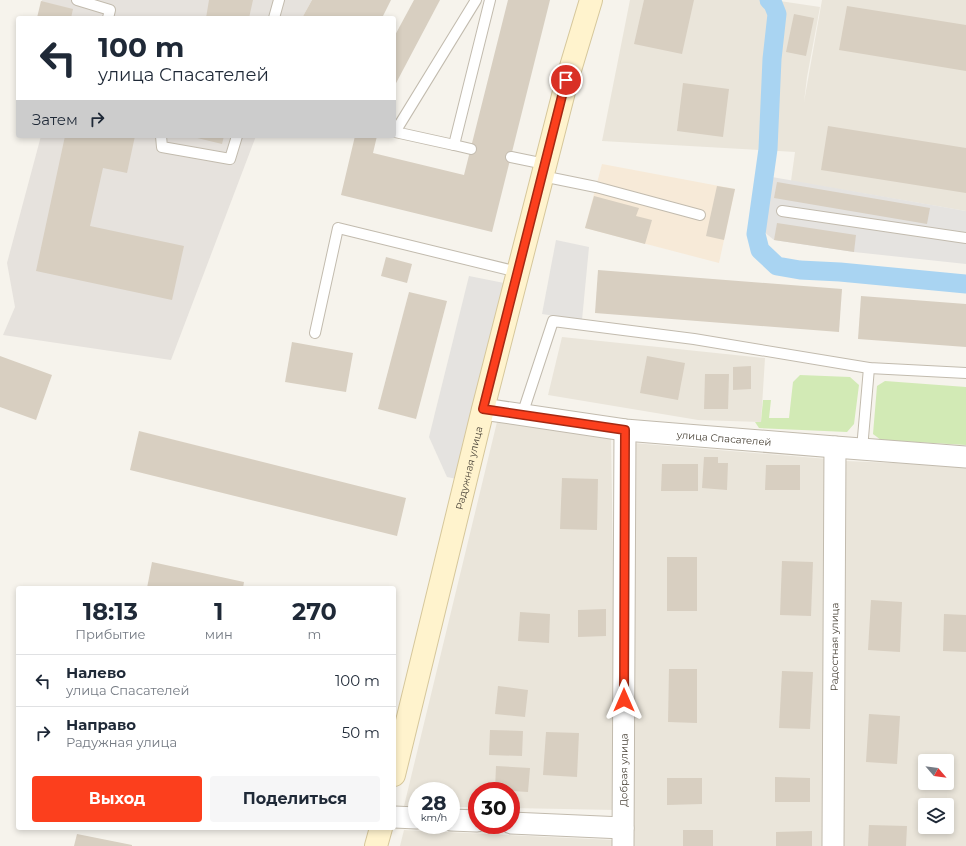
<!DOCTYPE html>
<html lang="ru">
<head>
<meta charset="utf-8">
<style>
  :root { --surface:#fff; --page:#f6f6f7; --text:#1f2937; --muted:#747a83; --line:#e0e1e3; --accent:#fc3f1d }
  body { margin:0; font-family:Montserrat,sans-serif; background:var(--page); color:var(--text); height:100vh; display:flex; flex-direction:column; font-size:15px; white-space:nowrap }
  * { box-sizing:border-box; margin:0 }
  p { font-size:13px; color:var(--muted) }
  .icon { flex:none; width:22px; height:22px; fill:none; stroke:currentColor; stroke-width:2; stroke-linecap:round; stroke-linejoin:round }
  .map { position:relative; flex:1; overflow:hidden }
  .panel { position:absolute; left:16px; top:586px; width:380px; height:244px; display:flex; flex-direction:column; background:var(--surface); border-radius:4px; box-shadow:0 2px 6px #0003 }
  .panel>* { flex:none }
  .hud { position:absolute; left:16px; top:16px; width:380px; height:122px; border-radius:4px; box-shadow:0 2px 6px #0003; background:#fff; color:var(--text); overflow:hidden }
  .needle { width:26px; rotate:118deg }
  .fabs { position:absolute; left:918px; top:754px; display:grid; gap:8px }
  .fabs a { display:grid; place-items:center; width:36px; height:36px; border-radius:4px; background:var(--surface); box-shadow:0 2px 6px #0003; font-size:20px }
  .speed { position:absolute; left:408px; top:782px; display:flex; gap:8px; font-size:20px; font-weight:700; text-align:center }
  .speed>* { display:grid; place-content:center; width:52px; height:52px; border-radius:50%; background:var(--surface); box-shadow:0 2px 6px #0003; line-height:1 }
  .speed small { font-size:10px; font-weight:400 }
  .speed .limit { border:6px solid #d22; background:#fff; color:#111 }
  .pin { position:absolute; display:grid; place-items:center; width:34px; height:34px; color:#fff; margin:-17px; border:2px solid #fff; border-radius:50%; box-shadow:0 1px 4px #0007 }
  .me { position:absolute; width:44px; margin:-22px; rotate:0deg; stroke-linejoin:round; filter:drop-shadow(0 0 3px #0008) }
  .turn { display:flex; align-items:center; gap:14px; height:84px; padding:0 16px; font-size:18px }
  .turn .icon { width:52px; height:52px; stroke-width:2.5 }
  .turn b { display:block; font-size:28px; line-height:34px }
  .then { display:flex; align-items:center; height:38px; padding:0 16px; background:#0003; gap:8px; font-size:15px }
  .eta { display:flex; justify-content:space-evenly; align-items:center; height:68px; text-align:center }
  .eta b { font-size:24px; font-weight:700; line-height:28px }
  .button { display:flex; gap:8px; margin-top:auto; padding:8px 16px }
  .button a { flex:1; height:46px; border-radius:4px; background:var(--accent); color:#fff; font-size:16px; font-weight:700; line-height:46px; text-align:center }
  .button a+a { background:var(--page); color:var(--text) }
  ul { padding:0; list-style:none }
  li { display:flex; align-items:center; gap:12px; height:52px; padding:0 16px; border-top:1px solid var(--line) }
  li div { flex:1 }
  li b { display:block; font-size:15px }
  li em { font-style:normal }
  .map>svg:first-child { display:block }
  .residential { fill:#eae5da; fill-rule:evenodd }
  .commercial { fill:#f7ead8 }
  .industrial { fill:#e6e2dd }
  .green { fill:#d2eab5 }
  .parking { fill:#e5e3e0 }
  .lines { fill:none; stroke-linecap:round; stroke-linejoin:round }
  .canal { stroke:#a9d4f2; stroke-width:19 }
  .building { fill:#d8cfc1 }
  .lane-casing { stroke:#c2bbae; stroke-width:12 }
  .street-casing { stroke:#c2bbae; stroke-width:23 }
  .secondary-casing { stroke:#d6c79b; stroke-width:24 }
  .lane { stroke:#fff; stroke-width:10 }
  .street { stroke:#fff; stroke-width:21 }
  .secondary { stroke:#fff3cd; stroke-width:22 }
  .route-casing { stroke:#a42913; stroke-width:10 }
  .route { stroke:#fc3f1d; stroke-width:7 }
  .labels { text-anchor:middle; stroke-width:3; stroke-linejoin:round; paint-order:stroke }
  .street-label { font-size:10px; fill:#4b4439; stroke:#fff }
</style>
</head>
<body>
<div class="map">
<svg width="966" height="846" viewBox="0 0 966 846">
  <rect width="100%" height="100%" fill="#f6f3ec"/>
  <!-- residential -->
  <g class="residential">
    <path d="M630 0H773L820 7 807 77 804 102 822 0H966V211L791 181 795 152 602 141Z"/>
    <path d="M562 337 765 358 761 422 698 420 548 395Z"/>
    <path d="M497 422 611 438 617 810 511 808V791H477V807H451V791H417V806H404Z"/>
    <path d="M633 443 828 459 824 846H634Z"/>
    <path d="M846 461 966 466V846H844ZM925 761H947V783H925ZM925 805H947V827H925Z"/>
    <path d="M404 830 614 840V846H400Z"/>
  </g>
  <!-- commercial -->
  <path class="commercial" d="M602 164 735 189 719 263 585 228Z"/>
  <!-- industrial -->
  <g class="industrial">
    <path d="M42 0H312L302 18H37Z"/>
    <path d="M41 136H256L171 360 3 335 15 307 7 263Z"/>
  </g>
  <!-- green -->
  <g class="green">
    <path d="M800 375 850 377 859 385 854 424 847 432 759 428 755 422H761L763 400H771L769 418H789L793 382Z"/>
    <path d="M885 381 966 387V445L881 440 873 434 877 386Z"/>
  </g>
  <!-- parking -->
  <g class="parking">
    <path d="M772 177 966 211V264L854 252 774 240 763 231Z"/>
    <path d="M556 240 589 247 582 320 542 314Z"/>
    <path d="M469 276 504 283 457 479 447 477 429 437Z"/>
  </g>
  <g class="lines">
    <!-- canal -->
    <path class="canal" d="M769 0 773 4 777 14 772 59 768 149 756 234 760 250 777 266 800 270 840 272 966 284"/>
  </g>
  <!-- building -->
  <g class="building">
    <path d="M209 0H253L249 18H206Z"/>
    <path d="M312 0H391L382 18H302Z"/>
    <path d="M414 0H440L394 87V37Z"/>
    <path d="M508 0H550L492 232 341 195 355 136H377L373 153 464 175Z"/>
    <path d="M644 0H694L682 54 634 44Z"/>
    <path d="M41 1 73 9 71 18H37Z"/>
    <path d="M847 6 966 25V71L839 50Z"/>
    <path d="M794 14 814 18 806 56 786 52Z"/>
    <path d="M683 83 729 89 723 137 677 131Z"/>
    <path d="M828 126 966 148V193L821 170Z"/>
    <path d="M65 136H135L127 173 103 168 90 226 184 246 172 300 36 271Z"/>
    <path d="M189 136H224L222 144Z"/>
    <path d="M777 182 930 208 927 224 774 198Z"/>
    <path d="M717 186 735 189 724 240 706 236Z"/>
    <path d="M594 196 639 208 636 216 652 220 645 244 585 228Z"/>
    <path d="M777 223 856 235 854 252 774 240Z"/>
    <path d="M386 257 412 264 407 283 381 276Z"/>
    <path d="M598 270 842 289 839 332 595 313Z"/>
    <path d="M409 292 447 301 416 419 378 409Z"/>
    <path d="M861 296 966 304V347L858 339Z"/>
    <path d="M292 342 353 353 346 392 285 382Z"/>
    <path d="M0 356 52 375 36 420 0 407Z"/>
    <path d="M647 356 685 363 678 400 640 393Z"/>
    <path d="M751 366V389L733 390V367Z"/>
    <path d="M705 374H729L728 409H704Z"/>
    <path d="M139 431 406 498 397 536 130 470Z"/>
    <path d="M704 457H718V463H728L727 490 702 488Z"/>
    <path d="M662 464H698V491H661Z"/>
    <path d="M766 465H800V490H765Z"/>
    <path d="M562 478 598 479 597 530 560 529Z"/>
    <rect x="667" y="557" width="30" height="54"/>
    <path d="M782 561 813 562 811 616 780 615Z"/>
    <path d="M152 562 244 582 243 588H147Z"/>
    <path d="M871 600 902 602 900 652 868 650Z"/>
    <path d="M606 609V636L578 637V610Z"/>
    <path d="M520 612 550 614 549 643 518 641Z"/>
    <path d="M944 614 966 615V652L943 651Z"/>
    <path d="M669 669H697V723L668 722Z"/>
    <path d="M782 671 813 672 810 729 779 728Z"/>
    <path d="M498 686 528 690 525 717 495 714Z"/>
    <path d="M869 714 900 716 897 764 866 762Z"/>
    <path d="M490 730 523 731 522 756 489 755Z"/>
    <path d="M546 732 579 733 577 777 543 775Z"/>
    <path d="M496 766 530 768 528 792 495 790Z"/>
    <path d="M775 777 810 778V802H775Z"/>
    <path d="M667 778H702V804L667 805Z"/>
    <path d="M869 825 907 826 906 846H868Z"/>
    <rect x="683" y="830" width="30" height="16"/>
    <path d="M812 831V846H776V832Z"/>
    <path d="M77 834 132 845V846H74Z"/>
  </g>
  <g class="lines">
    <!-- lane casing -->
    <g class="lane-casing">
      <g id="lane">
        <path d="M77 0 110 10 108 18"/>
        <path d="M476 0 395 132 454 145 490 0"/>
        <path d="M274 18 279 0"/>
        <path d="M161 136 162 147 230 159 237 136"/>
        <path d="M454 145 471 149"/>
        <path d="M511 157 545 164"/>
        <path d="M542 176 596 187 700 215"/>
        <path d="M782 211 966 238"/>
        <path d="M315 333 338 228 518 272"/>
        <path d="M522 415 553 321 694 339 869 368 966 373"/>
        <path d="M862 449 869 368"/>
      </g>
    </g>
    <!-- street casing -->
    <g class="street-casing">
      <g id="street">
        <path id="s1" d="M483 409 625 430 835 447 966 457"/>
        <path d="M394 817 417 818"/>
        <path d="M451 820 477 821"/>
        <path d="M511 823 623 828"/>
        <path id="s2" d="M623 846 625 430"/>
        <path id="s3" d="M833 846 835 447"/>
      </g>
    </g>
    <!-- secondary casing -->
    <g class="secondary-casing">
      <g id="secondary">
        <path id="s4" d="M394 775 483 409 567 80 591 0"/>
        <path d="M376 846 381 828"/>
      </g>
    </g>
    <!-- lane -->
    <use href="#lane" class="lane"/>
    <!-- street -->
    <use href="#street" class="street"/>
    <!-- secondary -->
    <use href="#secondary" class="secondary"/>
  </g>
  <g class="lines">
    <!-- route casing -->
    <g class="route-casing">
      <path id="route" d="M566 80 483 409 625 430 624 700"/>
    </g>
    <!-- route -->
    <use href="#route" class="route"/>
  </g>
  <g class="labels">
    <!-- street labels -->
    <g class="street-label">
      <text dy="4" stroke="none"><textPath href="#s1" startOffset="243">улица Спасателей</textPath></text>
      <text dy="4" stroke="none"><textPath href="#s4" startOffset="316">Радужная улица</textPath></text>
      <text dy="4" stroke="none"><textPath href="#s3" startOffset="199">Радостная улица</textPath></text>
      <text dy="4" stroke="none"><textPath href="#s2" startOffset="76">Добрая улица</textPath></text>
    </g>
  </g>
</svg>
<div class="fabs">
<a><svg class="needle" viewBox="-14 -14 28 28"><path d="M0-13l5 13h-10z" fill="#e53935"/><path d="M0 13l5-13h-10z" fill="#747a83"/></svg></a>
<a><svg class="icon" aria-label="layers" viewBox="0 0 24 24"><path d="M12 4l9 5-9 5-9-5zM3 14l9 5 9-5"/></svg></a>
</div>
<div class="speed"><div>28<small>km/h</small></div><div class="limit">30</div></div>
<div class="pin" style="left:566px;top:80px;background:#d93025"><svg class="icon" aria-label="arrive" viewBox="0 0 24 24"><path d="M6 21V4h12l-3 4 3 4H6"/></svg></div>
<svg class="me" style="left:624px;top:700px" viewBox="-20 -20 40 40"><path d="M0-17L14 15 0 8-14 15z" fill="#fc3f1d" stroke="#fff" stroke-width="4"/></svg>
<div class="hud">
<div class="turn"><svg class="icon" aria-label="left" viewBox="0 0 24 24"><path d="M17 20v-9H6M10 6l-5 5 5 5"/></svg><div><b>100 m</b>улица Спасателей</div></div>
<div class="then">Затем<svg class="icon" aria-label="right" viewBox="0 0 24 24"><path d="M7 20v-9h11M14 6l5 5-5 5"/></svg></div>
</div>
<section class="panel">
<div class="eta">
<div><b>18:13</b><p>Прибытие</p></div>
<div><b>1</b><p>мин</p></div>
<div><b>270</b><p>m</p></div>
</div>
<ul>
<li><svg class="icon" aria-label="left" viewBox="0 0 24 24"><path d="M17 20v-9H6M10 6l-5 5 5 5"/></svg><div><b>Налево</b><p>улица Спасателей</p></div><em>100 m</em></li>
<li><svg class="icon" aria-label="right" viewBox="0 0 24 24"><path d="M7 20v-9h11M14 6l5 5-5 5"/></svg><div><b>Направо</b><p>Радужная улица</p></div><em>50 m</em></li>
</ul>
<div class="button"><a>Выход</a><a>Поделиться</a></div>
</section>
</div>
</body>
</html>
